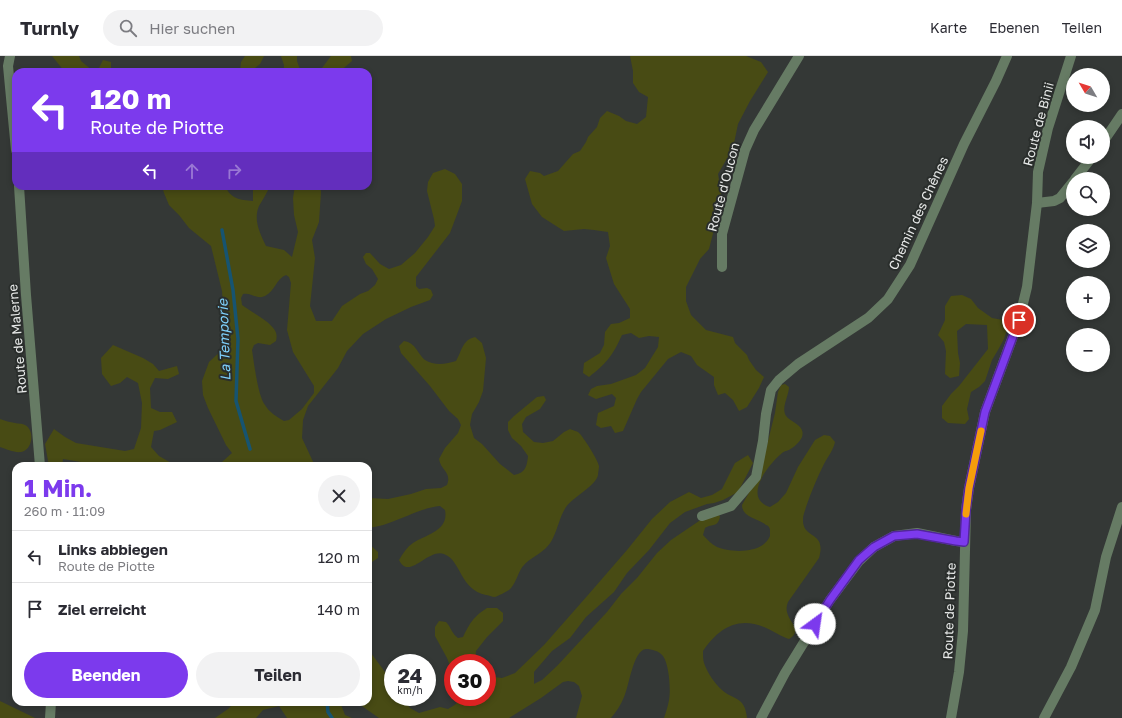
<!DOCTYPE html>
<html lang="de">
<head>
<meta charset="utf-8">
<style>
  :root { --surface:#fff; --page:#f2f2f3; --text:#2b2b33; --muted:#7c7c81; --line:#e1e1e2; --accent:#7c3aed }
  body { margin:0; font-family:"Golos Text",sans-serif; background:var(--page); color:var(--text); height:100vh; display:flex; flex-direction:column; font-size:15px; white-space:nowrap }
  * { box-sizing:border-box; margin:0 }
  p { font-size:13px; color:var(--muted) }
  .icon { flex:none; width:22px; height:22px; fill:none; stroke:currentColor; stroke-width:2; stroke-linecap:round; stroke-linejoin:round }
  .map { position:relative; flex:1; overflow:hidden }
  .sheet { position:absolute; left:12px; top:406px; width:360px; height:244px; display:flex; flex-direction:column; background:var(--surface); border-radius:12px; box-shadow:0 2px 6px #0003 }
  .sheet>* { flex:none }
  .top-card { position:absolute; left:12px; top:12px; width:360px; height:122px; border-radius:12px; box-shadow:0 2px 6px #0003; background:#7c3aed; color:#fff; overflow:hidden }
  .needle { width:26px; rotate:309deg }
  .fabs { position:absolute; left:1066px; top:12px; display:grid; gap:8px }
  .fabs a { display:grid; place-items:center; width:44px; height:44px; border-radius:50%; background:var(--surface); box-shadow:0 2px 6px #0003; font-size:20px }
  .speed { position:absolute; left:384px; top:598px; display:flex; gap:8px; font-size:20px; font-weight:700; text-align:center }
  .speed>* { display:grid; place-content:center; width:52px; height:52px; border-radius:50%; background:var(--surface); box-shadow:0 2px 6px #0003; line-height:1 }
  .speed small { font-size:10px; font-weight:400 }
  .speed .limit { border:6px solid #d22; background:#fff; color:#111 }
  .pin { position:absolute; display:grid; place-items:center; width:34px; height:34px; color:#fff; margin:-17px; border:2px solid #fff; border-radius:50%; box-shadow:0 1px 4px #0007 }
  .me { position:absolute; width:44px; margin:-22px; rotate:31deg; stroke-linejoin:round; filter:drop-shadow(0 0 3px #0008) }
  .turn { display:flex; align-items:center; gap:14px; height:84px; padding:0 12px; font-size:18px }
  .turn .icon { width:52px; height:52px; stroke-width:2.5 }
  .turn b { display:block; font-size:28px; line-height:34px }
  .lanes { display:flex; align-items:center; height:38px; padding:0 12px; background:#0003; justify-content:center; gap:20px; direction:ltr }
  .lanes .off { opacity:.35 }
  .round { display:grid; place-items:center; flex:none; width:42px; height:42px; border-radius:21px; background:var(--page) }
  .headline { display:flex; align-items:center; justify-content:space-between; height:68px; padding:0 12px }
  h1 { font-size:24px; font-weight:700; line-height:30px; color:var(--accent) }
  .button { display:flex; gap:8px; margin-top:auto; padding:8px 12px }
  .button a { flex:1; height:46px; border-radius:24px; background:var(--accent); color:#fff; font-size:16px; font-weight:700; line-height:46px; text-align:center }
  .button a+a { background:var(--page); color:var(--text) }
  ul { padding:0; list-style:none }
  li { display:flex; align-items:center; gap:12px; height:52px; padding:0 12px; border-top:1px solid var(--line) }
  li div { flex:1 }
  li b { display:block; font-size:15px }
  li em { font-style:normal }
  header { display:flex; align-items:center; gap:24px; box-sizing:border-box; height:56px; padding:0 20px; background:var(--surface); border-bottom:1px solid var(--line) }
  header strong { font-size:19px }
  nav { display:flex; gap:22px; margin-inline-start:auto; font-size:14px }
  .search { width:280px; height:36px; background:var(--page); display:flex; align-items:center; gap:10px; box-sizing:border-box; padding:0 14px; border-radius:22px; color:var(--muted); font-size:15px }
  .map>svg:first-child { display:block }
  .green { fill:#484b14; fill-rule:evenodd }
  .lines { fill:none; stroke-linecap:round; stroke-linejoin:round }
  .stream { stroke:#165471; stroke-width:3.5 }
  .minor { stroke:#667b64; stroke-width:10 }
  .route-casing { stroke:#51269a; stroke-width:10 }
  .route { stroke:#7c3aed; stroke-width:7 }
  .slow { stroke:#f59e0b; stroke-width:7 }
  .labels { text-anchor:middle; stroke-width:4; stroke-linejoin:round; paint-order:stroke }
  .street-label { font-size:13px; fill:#e8eae9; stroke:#2a2e2c }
  .water-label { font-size:14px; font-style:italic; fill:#7ed0fb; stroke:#2a2e2c }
</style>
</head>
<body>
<header>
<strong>Turnly</strong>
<div class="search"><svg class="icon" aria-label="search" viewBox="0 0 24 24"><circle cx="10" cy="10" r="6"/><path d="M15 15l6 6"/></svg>Hier suchen</div>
<nav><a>Karte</a><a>Ebenen</a><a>Teilen</a></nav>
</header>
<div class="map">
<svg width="1122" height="662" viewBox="0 0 1122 662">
  <rect width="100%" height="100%" fill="#343836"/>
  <!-- green -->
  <g class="green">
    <path d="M52 0H79L81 5 94 16H65Z"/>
    <path d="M245 0H264L260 8 250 16H240L241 6Z"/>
    <path d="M281 0H297V5L301 16H284V9Z"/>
    <path d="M331 0H351L352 5 339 16H319Z"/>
    <path d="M630 0H746L761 6 768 16 750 45 738 68 733 92 718 118 723 149 715 170 709 193 700 203 686 231V245L691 259 706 274 733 281 735 287 747 299 749 304 756 314 764 321 759 332 747 351 739 355 733 344 725 337 718 339 714 329V321L697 309 691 300 681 296 668 303 641 336 637 343 623 375 615 377 611 370 601 372 596 369 598 357 614 350 616 342 612 338 596 343 588 339 591 333 597 330 611 328 636 319 645 312 658 291 659 281 649 280 639 282 631 277 622 279C613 299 606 308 589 321L583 317 584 307 600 297 604 289 605 276 611 268 619 267 630 262V253L614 228 606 202 610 190 608 176 594 174 584 173 564 175 542 161 532 148 525 123 530 115 540 117 544 120 558 115 573 98 580 95 586 86 588 81 597 71 600 62 607 55 619 60 626 65 637 68 646 61 648 41 639 36 633 27V15Z"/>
    <path d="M103 4 111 6V16H97Z"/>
    <path d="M445 113 455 118 462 128V145L450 177 416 221V230L419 233 427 232 431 234 433 239 430 244 411 251 386 263 363 278 347 295 338 312 308 350 303 364 302 382 315 410H111L105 408 81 406 63 403 62 410H49L45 388 54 373 65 381 76 387 125 395 134 393 141 372 142 347 138 327 127 321 120 327 111 330 102 318 101 302 113 289 143 302 153 308 159 315 177 310 179 318 168 323 155 322 150 332 151 352 160 356H172L177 366 160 374 154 375 151 391 159 400 173 408 222 406 232 397 226 389 208 352 203 339 202 325 209 306 224 292 225 278 222 235 211 190 189 172 179 159 169 149 164 137 162 130H225C231 143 240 144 253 145V130H270C267 137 263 143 259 150 253 164 260 177 266 190L284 194 292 201 298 176 294 159 293 142 295 130H320L321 136 319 166 312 184 315 202 310 250 316 265H332L342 250 360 238 368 235 375 229 378 223 372 213 366 208 363 201 366 197H370L380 208 389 213 401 209 415 197 428 181 435 170 434 163 427 135 428 126 433 117ZM286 219 289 221 291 227 287 274 293 296 314 330V337L302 353 289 364 284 365C277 361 269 356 265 349 258 340 254 307 252 294L254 289 258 287 270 289 276 285C277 281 277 277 274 273 269 265 250 255 242 249L241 242 243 238C251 236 257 244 265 240 275 235 276 223 286 219Z"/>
    <path d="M962 239 971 243 978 252 992 262 1003 264 1009 268 1004 283 998 294 992 304 985 325 979 331 971 336 967 353 969 363 965 368 948 367 942 362V350L951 338 959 330 988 293 987 269 966 268 957 275 958 297 960 307 959 320 950 322 945 318 946 295 944 286 938 279 945 264V250L951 240Z"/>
    <path d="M475 281 482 287 486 302 483 335 479 346 472 358 470 369 474 382 482 388 500 408 514 419C525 417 527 411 528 400L521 390 512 382 508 374V366L514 360 537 341 544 340 546 344 540 353 526 361 522 368 523 376 534 386 543 387 553 385 564 376 570 373C572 374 576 375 578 376 583 380 598 404 599 410 599 412 598 417 598 419 596 430 574 440 566 451 560 460 558 472 553 482 545 499 529 500 521 513 517 520 515 529 509 534 506 536 498 540 495 541 492 541 488 539 486 539 460 534 461 504 444 498 428 492 409 525 399 504 403 497 407 491 413 487 427 478 449 475 445 454L440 450C417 452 392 470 368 472V442L388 443 411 438 426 433 441 432 447 429C452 416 441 415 439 403L445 392 458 377 461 369 458 363 449 355 430 330 401 297 399 290 404 285C416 287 417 297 425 304 434 310 447 308 456 305 462 295 462 284 475 281Z"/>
    <path d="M785 328 789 331C789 339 782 350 785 358 789 367 806 368 802 381 800 386 794 391 789 394 786 395 784 395 781 398 768 409 742 442 770 451L778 446 786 437 798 411 815 384 824 379 830 380 835 386C833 395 828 400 824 408 817 422 811 436 806 451 805 455 803 459 803 463 802 484 827 474 819 502L788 546C787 549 786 552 787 556 789 566 803 575 789 583L786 582C779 579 771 574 764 571 737 560 718 573 703 595 703 599 703 604 704 607 707 616 715 628 722 634 733 644 745 640 747 662H664C666 656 668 650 669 644 671 634 669 608 663 600 659 595 652 593 646 593 633 594 629 631 624 641 621 649 616 656 611 662H576L582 640 579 630 574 626 568 625 563 626 541 642 509 662H379L356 646H368V595L371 597 393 627V641H402L410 652 419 657 440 651 448 653C453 650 459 647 460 641H487V620L502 622 515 617 544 589 588 539 627 494 652 463 670 446 689 436 701 442 712 439 722 433 735 407 748 399 753 407 738 436 723 444 714 447 707 448 685 456 670 467 649 494 627 517 614 536 586 561 570 582 552 595 534 616V628L542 624 557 610 607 556 621 538 637 522 657 497 671 484 702 463 718 457 720 461C717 472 713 467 705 472L703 479C707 483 711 488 717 491 731 497 763 498 770 480 770 478 770 476 770 474 770 472 768 469 766 469 758 462 742 462 742 449L755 426 767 389 775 357 778 336 781 329Z"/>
    <path d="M0 363C5 365 10 366 15 367 18 368 22 367 25 369 35 374 33 394 21 396 15 397 6 393 0 391Z"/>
    <path d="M368 487 378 496V502L372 506 368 507Z"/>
    <path d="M487 552H497L503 557V565L487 581 476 595 475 607H453V617L447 602 435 580V571L439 565 446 566C451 571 452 578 458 582L463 581C470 567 473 561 487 552Z"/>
    <path d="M0 645 33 661 35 662H0Z"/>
    <path d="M235 646H340L345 659 352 662H287L279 650 263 654 256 662H215L228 653Z"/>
  </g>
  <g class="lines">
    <!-- stream -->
    <g class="stream">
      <path d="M222 174 233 234 238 283 236 345 250 393"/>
      <path d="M327 646 328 656 332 662"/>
    </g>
    <!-- minor -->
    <g class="minor">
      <path d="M10 0 8 10 16 94"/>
      <path d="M1103 86 1122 58"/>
      <path d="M1075 123 1092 101"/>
      <path d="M19 130 26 239 40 410"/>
      <path d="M1037 147 1054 145 1060 142 1073 126"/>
      <path d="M722 211V178L745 94 754 74 799 0"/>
      <path d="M702 460 731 450 756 421 763 385 766 358 771 334 779 324 798 308 868 262 888 243 910 209 964 88 996 25 1007 0"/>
      <path d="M50 662 51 646"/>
      <path d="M761 662 785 617 830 544 859 505 874 491 894 480 917 477 956 485 964 486"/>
      <path d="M951 662 959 616 963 575 966 454 969 432 985 356 1019 264 1027 231 1037 147 1038 116 1048 72 1071 0"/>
      <path d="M1044 662 1071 611 1095 554 1106 501 1122 451"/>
    </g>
  </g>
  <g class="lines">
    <!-- route casing -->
    <g class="route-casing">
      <path id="route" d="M815 568 830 544 859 504 874 491 894 480 917 478 956 485 964 486 966 454 969 432 985 356 1019 264"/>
    </g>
    <!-- route -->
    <use href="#route" class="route"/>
    <!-- slow -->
    <path class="slow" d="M966 458 969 432 981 375"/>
  </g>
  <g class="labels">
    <!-- street labels -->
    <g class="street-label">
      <text transform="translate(1038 68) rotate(-75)" y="5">Route de Binii</text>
      <text transform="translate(723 131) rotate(-75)" y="5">Route d'Oucon</text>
      <text transform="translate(918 157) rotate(-65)" y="5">Chemin des Chênes</text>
      <text transform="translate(17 283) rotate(-95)" y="5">Route de Malerne</text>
      <text transform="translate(949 555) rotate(-88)" y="5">Route de Piotte</text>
    </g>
    <!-- water labels -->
    <g class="water-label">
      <text transform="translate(224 284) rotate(-92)" y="5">La Temporie</text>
    </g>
  </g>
</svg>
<div class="fabs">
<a><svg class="needle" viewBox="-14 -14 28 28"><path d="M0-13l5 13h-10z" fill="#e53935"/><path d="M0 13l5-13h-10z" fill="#7c7c81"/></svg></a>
<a><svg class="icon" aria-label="sound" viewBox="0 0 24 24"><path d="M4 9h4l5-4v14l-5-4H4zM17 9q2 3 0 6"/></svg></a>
<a><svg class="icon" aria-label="search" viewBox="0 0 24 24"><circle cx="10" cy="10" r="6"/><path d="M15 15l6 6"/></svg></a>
<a><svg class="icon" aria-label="layers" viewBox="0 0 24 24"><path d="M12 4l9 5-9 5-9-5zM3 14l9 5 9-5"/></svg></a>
<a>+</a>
<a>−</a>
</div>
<div class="speed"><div>24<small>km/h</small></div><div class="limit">30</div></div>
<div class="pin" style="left:1019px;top:264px;background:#d93025"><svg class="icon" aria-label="arrive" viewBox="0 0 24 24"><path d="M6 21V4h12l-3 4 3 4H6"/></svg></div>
<svg class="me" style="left:815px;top:568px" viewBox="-20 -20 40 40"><circle r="19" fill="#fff"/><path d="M0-13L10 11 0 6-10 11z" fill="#7c3aed"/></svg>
<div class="top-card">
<div class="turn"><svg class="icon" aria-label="left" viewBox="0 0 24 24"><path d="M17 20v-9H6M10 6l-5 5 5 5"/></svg><div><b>120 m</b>Route de Piotte</div></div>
<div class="lanes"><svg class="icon" aria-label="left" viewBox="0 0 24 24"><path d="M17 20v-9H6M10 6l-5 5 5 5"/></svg><svg class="icon off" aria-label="ahead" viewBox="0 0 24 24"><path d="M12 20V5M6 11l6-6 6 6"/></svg><svg class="icon off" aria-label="right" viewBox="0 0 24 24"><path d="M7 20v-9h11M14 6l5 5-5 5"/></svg></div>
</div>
<section class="sheet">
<div class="headline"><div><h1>1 Min.</h1><p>260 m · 11:09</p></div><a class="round"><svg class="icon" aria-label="close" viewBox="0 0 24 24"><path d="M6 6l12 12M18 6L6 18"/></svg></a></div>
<ul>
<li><svg class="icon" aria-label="left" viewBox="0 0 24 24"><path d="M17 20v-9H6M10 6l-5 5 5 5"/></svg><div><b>Links abbiegen</b><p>Route de Piotte</p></div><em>120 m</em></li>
<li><svg class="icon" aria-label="arrive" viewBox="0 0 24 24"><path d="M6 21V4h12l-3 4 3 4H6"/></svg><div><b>Ziel erreicht</b></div><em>140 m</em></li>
</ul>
<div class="button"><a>Beenden</a><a>Teilen</a></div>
</section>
</div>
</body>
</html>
